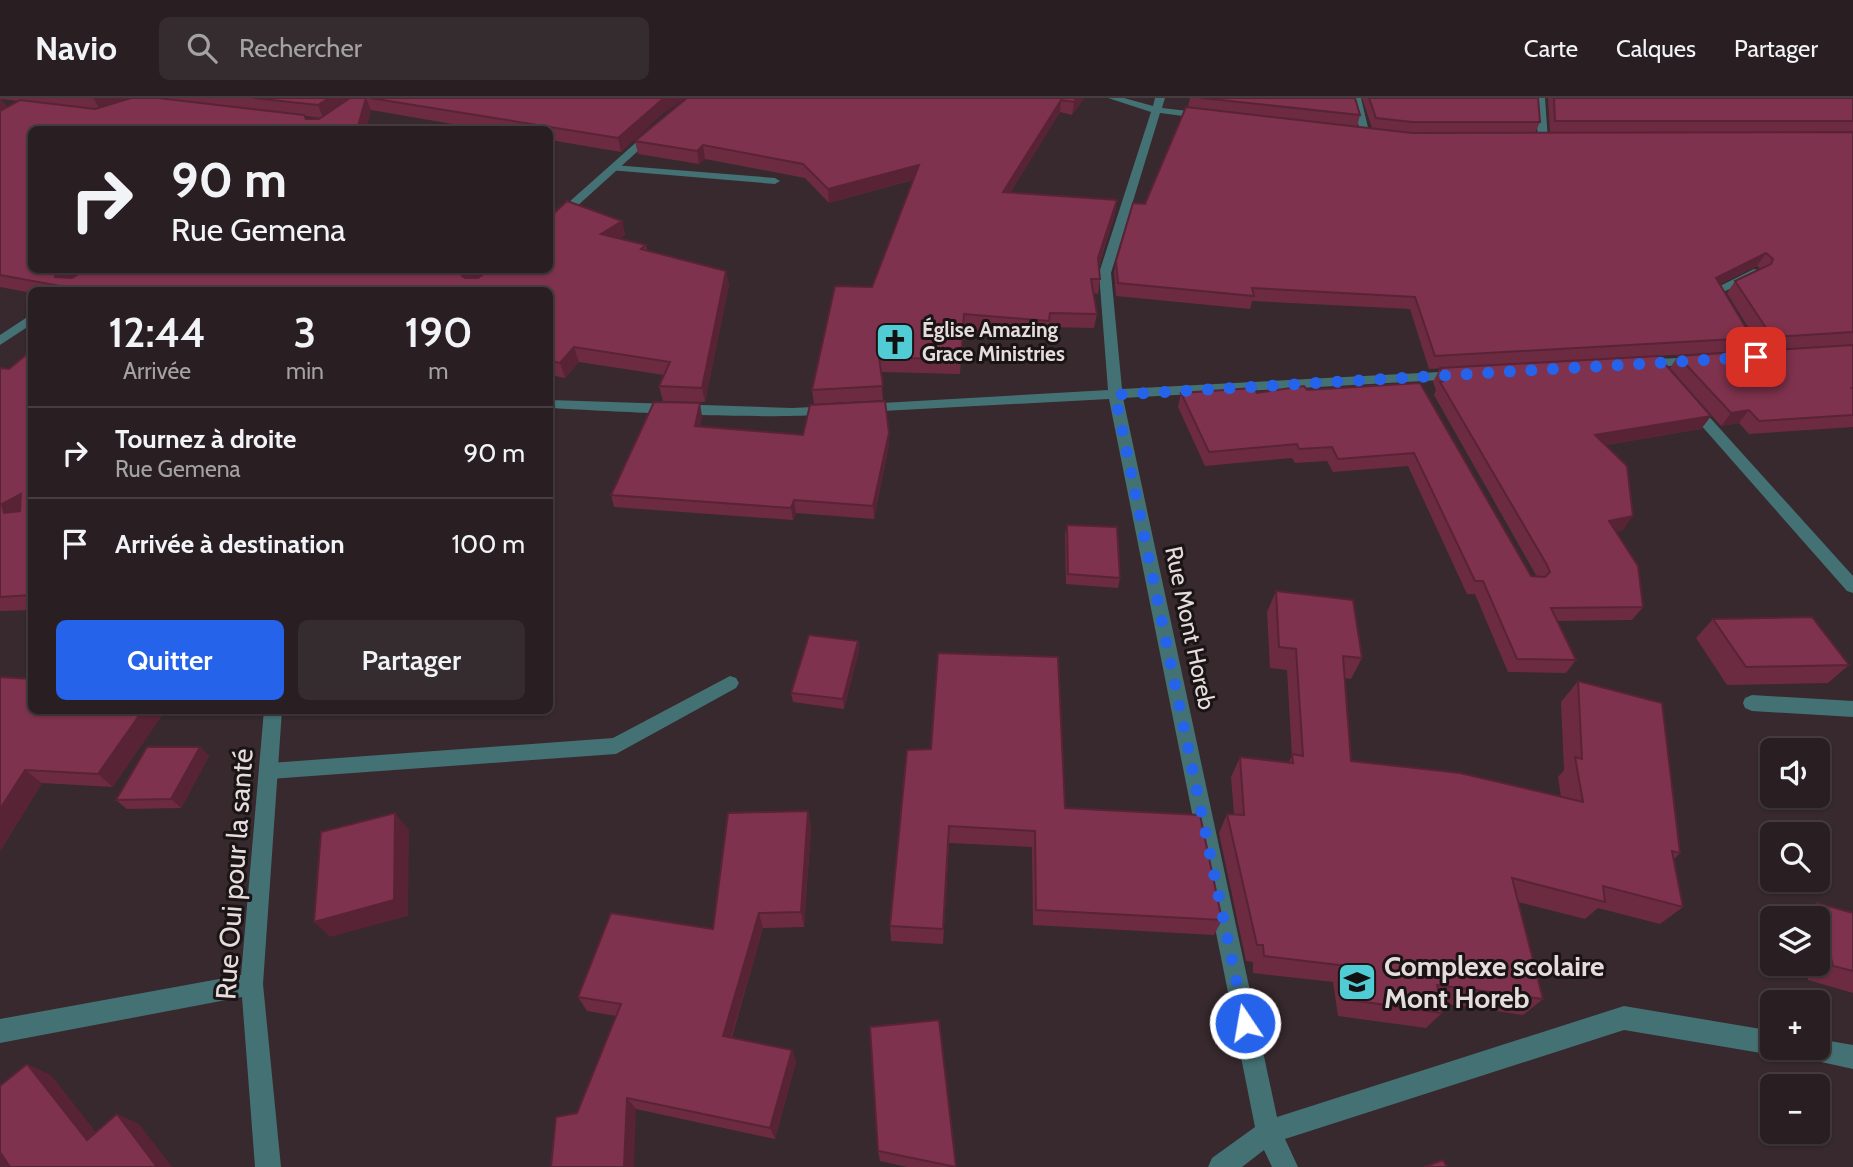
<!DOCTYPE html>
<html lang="fr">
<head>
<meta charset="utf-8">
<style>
  :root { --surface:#291f22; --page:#352c2f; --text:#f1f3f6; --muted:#a5a2a5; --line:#453d40; --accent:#2563eb }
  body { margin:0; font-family:Cabin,sans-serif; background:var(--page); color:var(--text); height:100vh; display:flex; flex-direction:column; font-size:26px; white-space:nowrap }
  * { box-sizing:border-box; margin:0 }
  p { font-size:23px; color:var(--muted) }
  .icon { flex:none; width:38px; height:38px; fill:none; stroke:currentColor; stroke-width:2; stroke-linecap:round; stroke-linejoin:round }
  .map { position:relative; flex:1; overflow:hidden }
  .details { position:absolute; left:28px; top:189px; width:525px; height:427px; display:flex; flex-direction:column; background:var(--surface); border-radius:10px; box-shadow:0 2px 5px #0004,0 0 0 2px var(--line) }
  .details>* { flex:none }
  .banner { position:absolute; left:28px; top:28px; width:525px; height:147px; border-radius:10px; box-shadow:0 2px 5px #0004,0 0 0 2px var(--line); background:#291f22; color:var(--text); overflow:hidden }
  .controls { position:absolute; left:1760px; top:640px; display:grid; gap:14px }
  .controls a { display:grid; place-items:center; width:70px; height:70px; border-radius:10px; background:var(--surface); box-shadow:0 2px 5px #0004,0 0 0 2px var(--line); font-size:35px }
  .pin { position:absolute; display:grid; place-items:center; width:60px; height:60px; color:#fff; margin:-30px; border-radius:14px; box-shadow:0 4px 10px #0006 }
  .me { position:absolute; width:77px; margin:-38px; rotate:348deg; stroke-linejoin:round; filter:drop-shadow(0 0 5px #0008) }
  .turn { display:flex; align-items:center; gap:24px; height:147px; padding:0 28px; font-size:32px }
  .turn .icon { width:91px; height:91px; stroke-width:2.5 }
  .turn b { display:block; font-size:49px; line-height:60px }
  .eta { display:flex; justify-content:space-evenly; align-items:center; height:119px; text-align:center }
  .eta b { font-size:42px; font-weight:600; line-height:49px }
  .cta { display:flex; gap:14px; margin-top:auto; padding:14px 28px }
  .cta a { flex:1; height:80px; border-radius:10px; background:var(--accent); color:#fff; font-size:28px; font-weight:600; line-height:80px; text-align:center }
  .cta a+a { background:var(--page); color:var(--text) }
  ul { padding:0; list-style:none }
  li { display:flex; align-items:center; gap:21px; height:91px; padding:0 28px; border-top:2px solid var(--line) }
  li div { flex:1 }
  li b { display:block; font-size:26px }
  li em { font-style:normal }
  header { display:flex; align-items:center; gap:42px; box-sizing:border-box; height:98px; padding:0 35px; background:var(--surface); border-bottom:2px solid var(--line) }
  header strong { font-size:33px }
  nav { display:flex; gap:38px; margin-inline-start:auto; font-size:24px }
  .search { width:490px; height:63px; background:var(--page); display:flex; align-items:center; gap:18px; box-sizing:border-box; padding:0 24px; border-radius:10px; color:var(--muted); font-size:26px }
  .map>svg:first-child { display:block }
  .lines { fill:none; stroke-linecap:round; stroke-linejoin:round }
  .lane { fill:#447174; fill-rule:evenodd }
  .street { fill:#447174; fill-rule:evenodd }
  .wall { fill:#6d2b42; fill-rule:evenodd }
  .shaded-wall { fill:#592336 }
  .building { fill:#7f324d; stroke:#592336; stroke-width:2; fill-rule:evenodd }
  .route { stroke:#2563eb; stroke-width:12; stroke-dasharray:0 21.6 }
  .labels { text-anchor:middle; stroke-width:6; stroke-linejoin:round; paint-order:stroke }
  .far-poi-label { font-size:21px; font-weight:bold; fill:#e5dcde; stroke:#1a1415; text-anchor:start }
  .street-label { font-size:24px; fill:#e5dcde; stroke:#1a1415 }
  .near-street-label { font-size:28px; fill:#e5dcde; stroke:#1a1415 }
  .near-poi-label { font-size:28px; font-weight:bold; fill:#e5dcde; stroke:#1a1415; text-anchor:start }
</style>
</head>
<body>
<header>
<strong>Navio</strong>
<div class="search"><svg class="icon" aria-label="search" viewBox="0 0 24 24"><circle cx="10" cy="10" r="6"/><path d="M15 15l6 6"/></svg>Rechercher</div>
<nav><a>Carte</a><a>Calques</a><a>Partager</a></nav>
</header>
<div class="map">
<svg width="1853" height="1069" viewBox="0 0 1853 1069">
  <rect width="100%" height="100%" fill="#37292d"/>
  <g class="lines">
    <!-- lane -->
    <g class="lane">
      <path d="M1535 0H1545L1548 42 1543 45 1538 42Z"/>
      <path d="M613 67 775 80 780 83 775 86 609 72 608 70Z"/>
      <path d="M1754 171 1758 172V178L1723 194 1764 259 1757 263 1750 259 1710 193Z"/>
      <path d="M730 578 736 580 739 585 736 590 616 656 270 681 263 679 260 673 263 667 270 665 613 640Z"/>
      <path d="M1752 597 1853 603V619L1752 613 1745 610 1743 605 1745 600Z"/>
    </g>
    <!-- street -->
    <g class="street">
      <path d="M1108 0H1124L1153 8 1155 0H1165L1162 10 1206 15 1211 18 1206 21 1160 15 1111 175 1122 291 1458 273 1465 277 1458 281 1123 300 1277 1019 1624 908 1773 933V950H1783L1781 953 1773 957 1624 932 1285 1041 1298 1069H1272L1264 1052 1242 1069H1208L1212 1060 1255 1029 1109 301 864 314 857 310 864 306 1108 292 1099 175 1151 14Z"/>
      <path d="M1351 0H1361L1370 38 1361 36Z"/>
      <path d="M650 32 659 34 554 129 550 130V121Z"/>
      <path d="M32 216V226L0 247V237Z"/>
      <path d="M1696 259 1701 260V266L1640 270 1633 266 1640 262Z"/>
      <path d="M550 302 792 310 833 308 840 312C825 326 587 312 550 310Z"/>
      <path d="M1690 302 1695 303 1853 478V495L1847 493 1685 309V303Z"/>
      <path d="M264 612H282L263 886 281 1069H255L242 899 0 945V921L241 877Z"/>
      <path d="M1818 941 1853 947V971L1794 958 1790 950H1818Z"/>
    </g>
  </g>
  <!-- wall -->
  <g class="wall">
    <path d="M0 0H685L662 16 621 54 550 42V32H487L371 12 366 31 368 32H32V172H550V97L552 98 556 112 551 117 567 103 622 123 625 137 620 140 646 147 647 152 726 173 729 187 705 304 663 303 659 288 664 277 579 264 565 280 550 277V192H32V195L0 189ZM1 1 19 3 7 9ZM305 18 321 20 319 21H306Z"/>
    <path d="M687 0H1084L1072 17 1060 14 1010 95 1117 102 1115 116 1099 167 1100 181 1098 196 1094 195 1097 216 1094 230 1048 229 1047 237 963 231 960 276 881 274 883 302 814 306 812 292 872 189 913 82 829 105 805 80 705 61 699 66 638 56 635 43Z"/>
    <path d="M1190 0H1355L1360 17 1357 29 1372 30 1362 0H1538L1540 24 1535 35H1550L1548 0H1853V247L1762 252 1727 195 1735 183 1761 171 1757 168 1720 186 1752 240 1743 253 1429 271 1410 211 1252 203 1250 211 1116 198 1114 175 1116 163 1145 106 1188 9Z"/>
    <path d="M1853 247V329L1749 336 1739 325 1721 328 1670 270 1678 258Z"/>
    <path d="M32 252V512L0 513V270L9 271Z"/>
    <path d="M1440 270 1711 318 1701 331 1606 347 1623 432 1616 433 1643 509 1632 522 1557 523 1576 562 1566 575 1508 574 1475 496H1467L1408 368 1333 374 1327 363 1295 365 1292 360 1205 368 1178 309 1181 295H1257L1420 285 1531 478 1537 479 1434 297 1436 292 1433 284Z"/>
    <path d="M702 318 700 329 889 347 874 421 796 415 793 422 614 409 611 397Z"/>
    <path d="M1067 427 1120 480 1118 490 1066 486 1065 437Z"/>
    <path d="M1276 493 1362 560 1351 581 1345 580 1351 663 1561 699 1558 679 1564 672 1561 604 1578 583 1680 755 1674 761 1683 809 1660 826 1598 810 1585 821 1518 804 1543 901 1523 917 1440 905 1442 915 1426 930 1338 918 1333 884 1253 875V864L1246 863 1219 735 1227 716H1234L1231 679 1240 659 1288 665 1292 658 1287 572 1270 570 1267 514Z"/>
    <path d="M1713 521 1849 567 1828 585 1727 587 1696 540Z"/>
    <path d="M858 543 859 552 844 611 793 604 791 595Z"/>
    <path d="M0 579 113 689 42 685 0 753Z"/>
    <path d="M200 649 209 658 181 710 127 711 116 702Z"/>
    <path d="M907 652 1065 710 1222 822 1214 837 1033 827 1032 749 949 745 943 846 891 843 890 828Z"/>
    <path d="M808 713 811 730 804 829 763 830 732 939 792 952 796 964 775 1041 636 1011 577 1015 616 918 587 913 578 899 713 831Z"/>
    <path d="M1817 805 1853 815V895L1808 882 1804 866H1818V821H1794Z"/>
    <path d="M878 1053 956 1069H907L880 1063Z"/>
  </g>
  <!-- shaded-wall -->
  <g class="shaded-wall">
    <path d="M0 0 10 13 0 19Z"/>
    <path d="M93 0H142L101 13Z"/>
    <path d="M329 0H353L323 20 318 7Z"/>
    <path d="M366 0 371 12 366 32 358 28Z"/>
    <path d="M664 0H685L662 16 621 54 618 40Z"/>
    <path d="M1076 0H1084L1072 17 1074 4Z"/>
    <path d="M1061 2 1060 14 1002 108 1003 94Z"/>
    <path d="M703 47 705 61 699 66 697 53Z"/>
    <path d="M919 67V80L829 105 828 91Z"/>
    <path d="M552 98 556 112 550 119V101Z"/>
    <path d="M1117 102 1115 116 1096 174 1098 160Z"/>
    <path d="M622 123 625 137 604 150 601 136Z"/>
    <path d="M1766 155 1757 168 1707 192 1716 180Z"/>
    <path d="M62 172H93L66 190 55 179V176Z"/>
    <path d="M469 172H490L467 192 462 178Z"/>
    <path d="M726 173 729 187 705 304 702 290Z"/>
    <path d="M574 249 579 264 565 280 560 265Z"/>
    <path d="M700 305 702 318 697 341 695 328Z"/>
    <path d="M1749 312 1739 325 1721 328 1731 315Z"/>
    <path d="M1711 318 1701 331 1586 350 1595 337Z"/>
    <path d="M889 335V347L874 421 873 408Z"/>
    <path d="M21 396 32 408 18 429 4 415 2 406Z"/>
    <path d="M794 402 796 415 793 422 791 410Z"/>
    <path d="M1633 418 1623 432 1599 436 1609 423Z"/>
    <path d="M858 543 859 552 844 611 843 601Z"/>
    <path d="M143 612H166L113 689 98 676Z"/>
    <path d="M200 649 209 658 181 710 171 701Z"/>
    <path d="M25 672 42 685 0 753V711Z"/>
    <path d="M808 713 811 730 804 829 801 814Z"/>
    <path d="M395 715 409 732 408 818 330 839 314 824Z"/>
    <path d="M759 815 763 830 728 950 723 938Z"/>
    <path d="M792 952 796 964 775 1041 770 1030Z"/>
    <path d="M27 966 51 977 110 1052 87 1042Z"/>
    <path d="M627 1000 636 1011 634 1069H624Z"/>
    <path d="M117 1016 139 1026 172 1069H157Z"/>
    <path d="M0 1053 17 1069H0Z"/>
  </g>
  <!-- building -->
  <g class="building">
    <path d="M131 0H158L304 17 306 21H319L350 0H366L358 28 368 32H32V172H62L55 176V179L72 180 85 172H469L462 178 465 180H478L489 172H550V117H552L567 103 622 123 601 136 646 147 641 151 726 173 702 290 659 288 670 264 574 249 560 265 550 263V192H82L0 177V13L20 2 95 11Z"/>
    <path d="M253 0H329L318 7Z"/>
    <path d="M370 0H664L618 40Z"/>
    <path d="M687 0H1076L1074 4 1061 2 1003 94 1117 102 1098 160 1100 181H1091L1097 216 1050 215 1049 223 964 216 961 262 879 259 883 288 812 292 835 188 872 189 919 67 828 91 803 66 703 47 697 53 635 43Z"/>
    <path d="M1201 0H1355L1360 17Z"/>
    <path d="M1369 0H1538L1540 24H1412L1376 20Z"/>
    <path d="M1554 0H1853V23H1555Z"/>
    <path d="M1186 9 1412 35 1853 34V234L1772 239 1735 183 1771 166 1773 161 1766 155 1716 180 1752 240 1435 258 1415 199 1252 190 1254 198 1118 185 1116 163 1133 105 1145 106Z"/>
    <path d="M1853 247V290H1852L1853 291V317L1759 323 1749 312 1731 315 1678 258Z"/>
    <path d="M32 252V497L0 499V270L9 271ZM21 396 20 413 4 415 2 406Z"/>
    <path d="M1658 258 1711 318 1595 337 1627 368 1633 418 1609 423 1638 468 1643 509 1551 510 1576 562 1517 561 1483 483H1475L1414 355 1338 361 1332 349 1299 351 1297 346 1209 354 1181 295 1254 290 1257 295 1304 288 1307 292 1420 285 1531 478 1545 479 1550 474 1547 467 1440 284 1444 283 1440 270Z"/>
    <path d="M885 303 889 335 873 408 794 402 791 410 611 397 654 304 700 305 695 328 803 337 810 307Z"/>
    <path d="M1067 427 1117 429 1120 480 1068 476Z"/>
    <path d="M1276 493 1353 502 1362 560 1343 558 1351 663 1460 675 1583 704 1575 659 1582 661 1578 583 1662 605 1680 755 1672 753 1683 809 1603 788 1605 804 1512 780 1543 901 1437 887 1442 915 1351 902 1347 868 1264 858 1263 847H1257L1227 716 1244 717 1240 659 1293 665 1292 656 1303 658 1296 551 1279 549Z"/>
    <path d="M1812 519 1849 567 1746 569 1713 521Z"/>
    <path d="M809 537 858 543 843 601 791 595Z"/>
    <path d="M938 555 1058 559 1065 710 1200 717 1222 822 1036 812 1035 733 949 728 943 831 890 828 907 652 931 651Z"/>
    <path d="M0 579 32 581V612H143L98 676 25 672 0 711Z"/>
    <path d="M147 649H200L171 701 116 702Z"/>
    <path d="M808 713 801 814 759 815 723 938 792 952 770 1030 627 1000 624 1069H551L556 1019 577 1015 621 906 578 899 611 815 713 831 728 715Z"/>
    <path d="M395 715 394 802 314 824 321 734Z"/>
    <path d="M1817 805 1853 815V873L1833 868Z"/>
    <path d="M939 922 956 1069 878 1053 870 929Z"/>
    <path d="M27 966 87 1042 117 1016 157 1069H10L0 1054V988Z"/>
    <path d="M1443 1062 1447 1069H1424Z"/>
  </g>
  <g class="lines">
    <!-- route -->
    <path class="route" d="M1245 925 1115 297 1756 259"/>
  </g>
  <!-- icons -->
  <defs>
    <g id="church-square" transform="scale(2.0125)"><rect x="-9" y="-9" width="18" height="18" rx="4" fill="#51ccd4" stroke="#1a1415"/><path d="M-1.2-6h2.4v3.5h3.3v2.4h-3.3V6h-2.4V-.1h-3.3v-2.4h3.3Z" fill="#111"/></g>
    <g id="school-square" transform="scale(2.0125)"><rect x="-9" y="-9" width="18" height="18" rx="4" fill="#51ccd4" stroke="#1a1415"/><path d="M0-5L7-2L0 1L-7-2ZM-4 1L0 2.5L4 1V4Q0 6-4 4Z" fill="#111"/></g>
  </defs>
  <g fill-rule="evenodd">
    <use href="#church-square" x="895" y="244"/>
    <use href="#school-square" x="1357" y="884"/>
  </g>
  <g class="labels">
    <!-- far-poi labels -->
    <g class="far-poi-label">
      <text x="922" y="239">Église Amazing<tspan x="922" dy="24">Grace Ministries</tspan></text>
    </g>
    <!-- street labels -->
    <g class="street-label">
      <text transform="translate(1190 530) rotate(78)" y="8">Rue Mont Horeb</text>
    </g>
    <!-- near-street labels -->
    <g class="near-street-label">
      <text transform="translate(234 776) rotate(-86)" y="10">Rue Oui pour la santé</text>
    </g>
    <!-- near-poi labels -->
    <g class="near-poi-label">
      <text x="1384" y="878">Complexe scolaire<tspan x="1384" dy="32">Mont Horeb</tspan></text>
    </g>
  </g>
</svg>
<div class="controls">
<a><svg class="icon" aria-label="sound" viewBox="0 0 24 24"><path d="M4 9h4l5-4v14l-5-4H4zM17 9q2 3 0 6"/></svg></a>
<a><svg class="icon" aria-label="search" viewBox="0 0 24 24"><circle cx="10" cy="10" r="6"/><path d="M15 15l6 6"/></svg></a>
<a><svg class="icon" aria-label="layers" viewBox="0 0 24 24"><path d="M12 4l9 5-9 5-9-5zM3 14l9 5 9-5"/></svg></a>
<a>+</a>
<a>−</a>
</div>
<div class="pin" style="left:1756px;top:259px;background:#d93025"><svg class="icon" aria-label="arrive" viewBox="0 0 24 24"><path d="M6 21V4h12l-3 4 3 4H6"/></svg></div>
<svg class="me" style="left:1245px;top:925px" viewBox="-20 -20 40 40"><circle r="17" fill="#2563eb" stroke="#fff" stroke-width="3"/><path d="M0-11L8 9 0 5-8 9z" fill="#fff"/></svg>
<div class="banner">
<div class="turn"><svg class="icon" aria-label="right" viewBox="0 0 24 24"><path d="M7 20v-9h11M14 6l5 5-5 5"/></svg><div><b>90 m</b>Rue Gemena</div></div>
</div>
<section class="details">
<div class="eta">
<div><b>12:44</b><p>Arrivée</p></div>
<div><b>3</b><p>min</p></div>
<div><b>190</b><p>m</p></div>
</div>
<ul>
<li><svg class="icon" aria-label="right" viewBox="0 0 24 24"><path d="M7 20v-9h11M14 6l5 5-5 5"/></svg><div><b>Tournez à droite</b><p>Rue Gemena</p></div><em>90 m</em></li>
<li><svg class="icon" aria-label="arrive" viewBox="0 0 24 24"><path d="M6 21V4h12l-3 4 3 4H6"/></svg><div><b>Arrivée à destination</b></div><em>100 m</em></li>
</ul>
<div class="cta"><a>Quitter</a><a>Partager</a></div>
</section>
</div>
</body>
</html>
